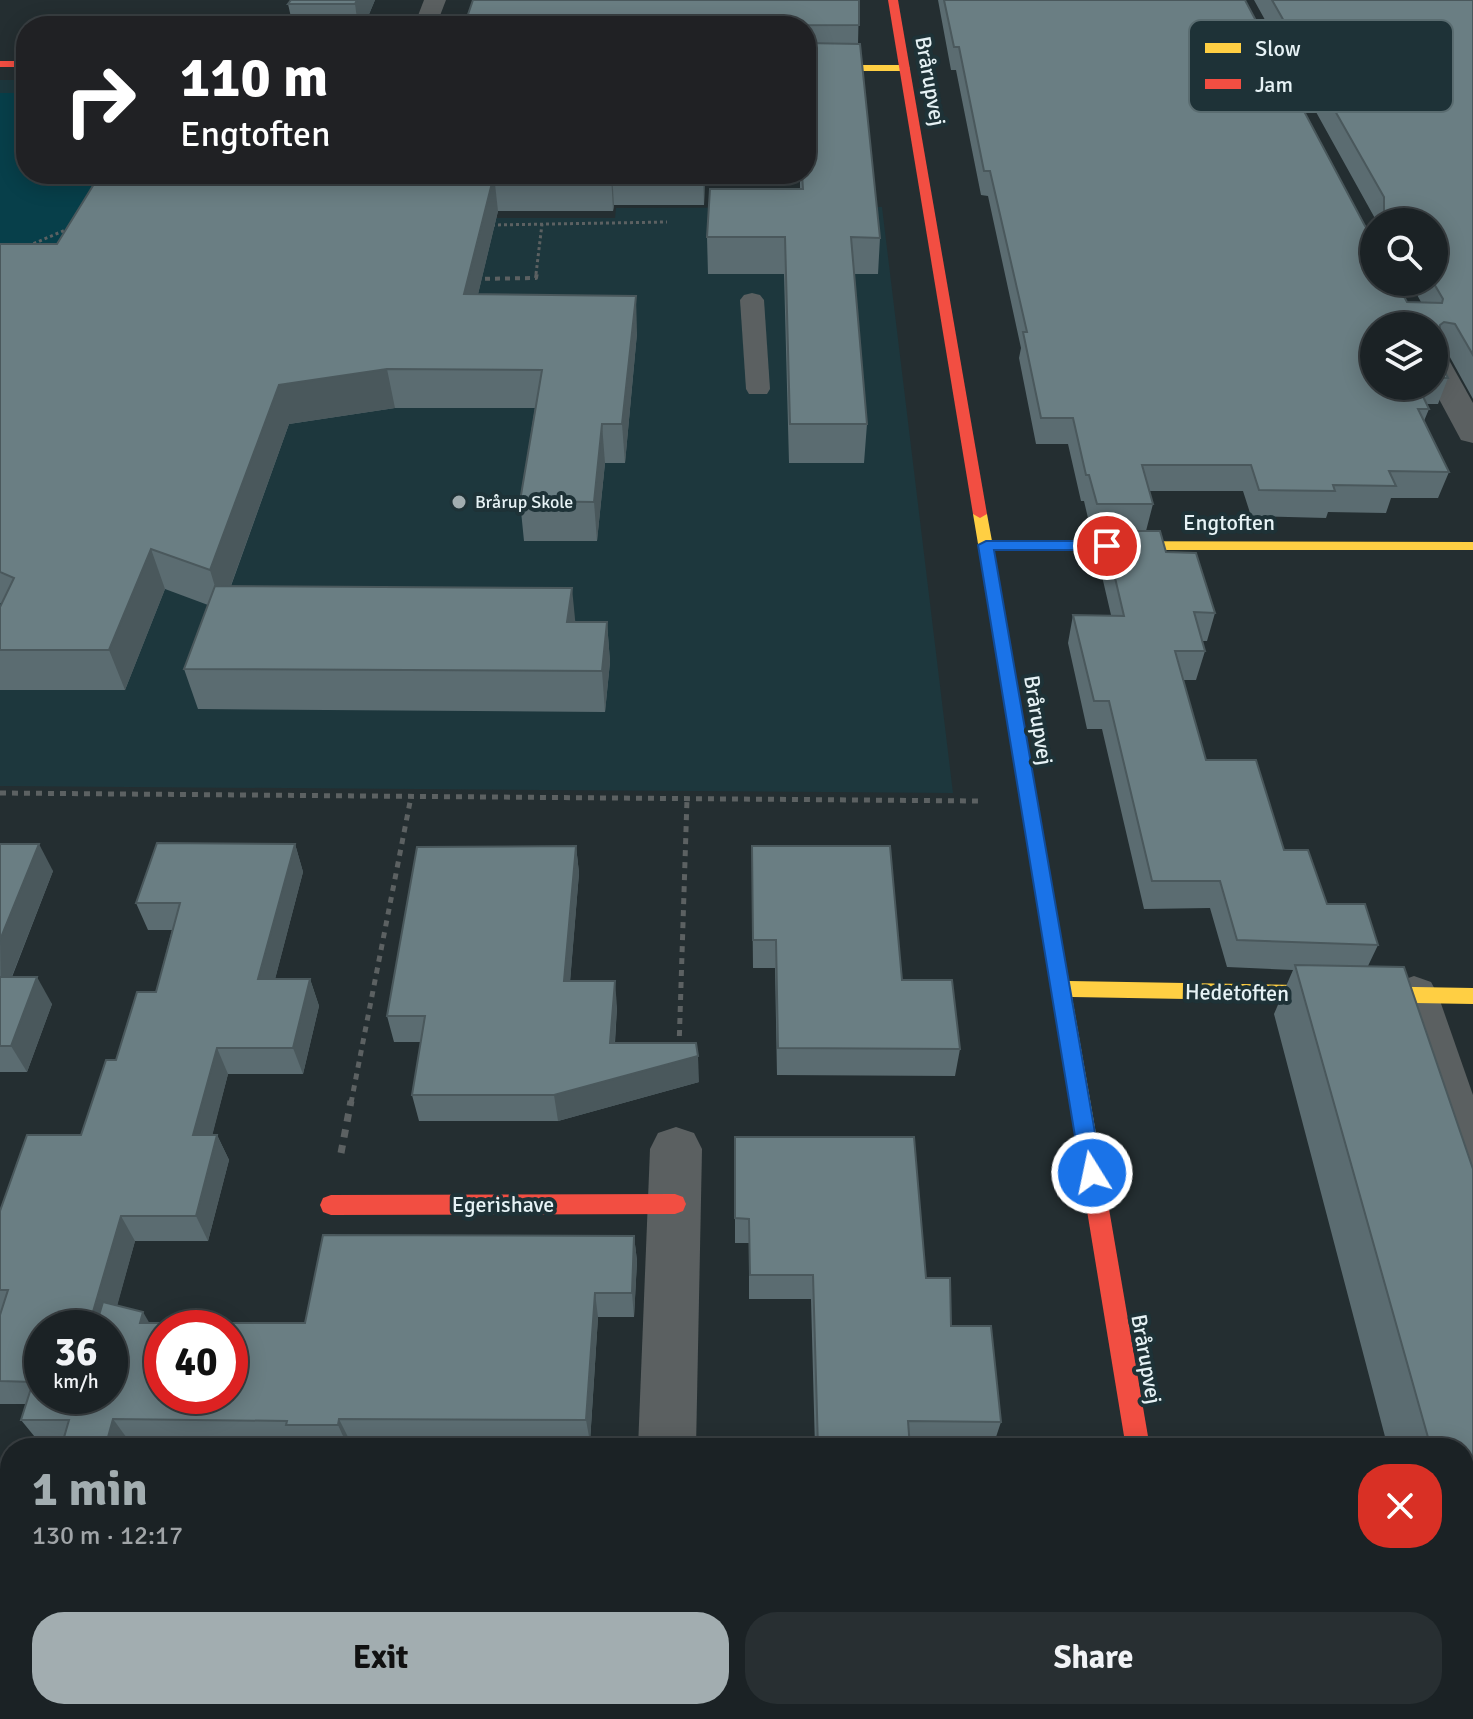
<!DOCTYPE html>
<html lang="en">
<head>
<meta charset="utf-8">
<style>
  :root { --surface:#1b2225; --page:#282f32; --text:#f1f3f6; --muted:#a0a4a7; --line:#393f42; --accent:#a2adb0 }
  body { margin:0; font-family:Signika,sans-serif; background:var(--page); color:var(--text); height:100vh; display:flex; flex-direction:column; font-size:30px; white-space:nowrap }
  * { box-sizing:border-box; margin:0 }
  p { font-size:26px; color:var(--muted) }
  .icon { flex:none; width:44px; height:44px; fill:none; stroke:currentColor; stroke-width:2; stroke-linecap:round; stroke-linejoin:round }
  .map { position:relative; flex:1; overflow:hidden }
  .side { position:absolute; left:0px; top:1438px; width:1474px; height:282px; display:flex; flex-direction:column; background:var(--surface); border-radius:32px 32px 0 0; box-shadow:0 4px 20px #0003,0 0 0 2px var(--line) }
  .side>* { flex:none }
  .guide { position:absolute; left:16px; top:16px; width:800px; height:168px; border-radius:32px; box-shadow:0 4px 20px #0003,0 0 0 2px var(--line); background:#202124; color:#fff; overflow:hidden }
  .tools { position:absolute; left:1360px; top:208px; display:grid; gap:16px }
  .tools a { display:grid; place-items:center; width:88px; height:88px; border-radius:50%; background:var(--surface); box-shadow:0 4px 20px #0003,0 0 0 2px var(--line); font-size:40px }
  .speed { position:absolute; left:24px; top:1310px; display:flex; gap:16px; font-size:40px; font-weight:700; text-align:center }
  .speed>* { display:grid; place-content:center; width:104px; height:104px; border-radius:50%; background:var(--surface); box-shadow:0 4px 20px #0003,0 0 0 2px var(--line); line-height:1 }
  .speed small { font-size:20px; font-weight:400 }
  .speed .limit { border:12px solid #d22; background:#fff; color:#111 }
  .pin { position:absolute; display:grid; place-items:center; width:68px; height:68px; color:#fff; margin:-34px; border:4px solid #fff; border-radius:50%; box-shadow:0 2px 8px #0007 }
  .me { position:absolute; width:88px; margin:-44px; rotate:350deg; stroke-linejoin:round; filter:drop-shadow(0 0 6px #0008) }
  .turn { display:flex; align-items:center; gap:28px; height:168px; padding:0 32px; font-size:36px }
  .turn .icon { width:104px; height:104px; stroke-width:2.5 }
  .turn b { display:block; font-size:56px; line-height:68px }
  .round { display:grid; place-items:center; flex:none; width:84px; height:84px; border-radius:32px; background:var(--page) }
  .headline { display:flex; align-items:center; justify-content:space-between; height:136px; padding:0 32px }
  h1 { font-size:48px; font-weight:700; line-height:60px; color:var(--accent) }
  .action { display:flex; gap:16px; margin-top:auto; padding:16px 32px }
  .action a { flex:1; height:92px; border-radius:32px; background:var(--accent); color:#111; font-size:32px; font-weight:700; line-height:92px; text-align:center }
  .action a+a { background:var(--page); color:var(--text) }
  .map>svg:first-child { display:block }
  .built { fill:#1d373d }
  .green { fill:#073f4a }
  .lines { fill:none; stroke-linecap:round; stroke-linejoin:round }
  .path-far3 { stroke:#5c6162; stroke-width:3; stroke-dasharray:3 3; stroke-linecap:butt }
  .path-far2 { stroke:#5c6162; stroke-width:4; stroke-dasharray:5 5; stroke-linecap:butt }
  .path-far1 { stroke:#5c6162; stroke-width:5; stroke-dasharray:6 6; stroke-linecap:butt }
  .path { stroke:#5c6162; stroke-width:7; stroke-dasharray:8 8; stroke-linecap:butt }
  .lane { fill:#5b6061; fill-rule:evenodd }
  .street { fill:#5b6061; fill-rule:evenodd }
  .slow { fill:#ffcf43; fill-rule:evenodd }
  .jam { fill:#f24e42; fill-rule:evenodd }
  .wall { fill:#5b6c71; fill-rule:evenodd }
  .shaded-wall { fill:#4a585c }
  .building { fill:#6a7e83; stroke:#4a585c; stroke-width:2; fill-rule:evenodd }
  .route { fill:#1a73e8; stroke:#114b97; stroke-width:2 }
  .poi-dot { fill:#a2adb0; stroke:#1e3237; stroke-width:3 }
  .labels { text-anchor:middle; stroke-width:8; stroke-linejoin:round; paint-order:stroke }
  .far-poi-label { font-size:18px; fill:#e6f2f5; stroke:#1e3237; text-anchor:start }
  .street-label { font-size:22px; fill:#e6f2f5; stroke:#1e3237 }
  .key { fill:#1e3237; stroke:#5a6c70; stroke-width:2 }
  .key-label { font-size:22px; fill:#e6f2f5 }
</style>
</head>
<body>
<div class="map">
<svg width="1473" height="1719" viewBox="0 0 1473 1719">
  <rect width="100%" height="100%" fill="#242e31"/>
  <!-- built -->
  <path class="built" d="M0 80H26V174L409 218H615L616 208 882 207 953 793 0 786Z"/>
  <!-- green -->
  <path class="green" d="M0 93H26V174H247L65 261 0 262Z"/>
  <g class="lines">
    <!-- path-far3 -->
    <g class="path-far3">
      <path d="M492 225 667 222"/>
      <path d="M28 246 70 228"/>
      <path d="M536 274 542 224"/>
    </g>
    <!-- path-far2 -->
    <path class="path-far2" d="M475 279 536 278 537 272"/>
    <!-- path-far1 -->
    <g class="path-far1">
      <path d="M0 793 979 801"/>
      <path d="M679 1048 687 799"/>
      <path d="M351 1103 411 797"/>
    </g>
    <!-- path -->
    <g class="path">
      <path d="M341 1153 351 1101"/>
      <path d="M231 1719 232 1710"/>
    </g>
    <!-- lane -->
    <path class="lane" d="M752 293 760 295 764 300 770 389 767 394H749L746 389 740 300 744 295Z"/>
    <!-- street -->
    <g class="street">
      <path d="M424 0H446L436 26H414Z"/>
      <path d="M1434 351 1445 353 1473 403V443L1461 440 1432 386Z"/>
      <path d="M1414 976 1431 982 1438 995 1473 1095V1191L1455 1184 1447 1168 1390 995 1397 982Z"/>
      <path d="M676 1127 694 1133 702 1149 696 1448H638L650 1149 658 1133Z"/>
      <rect x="626" y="1710" width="66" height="9"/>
    </g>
    <!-- slow -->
    <g class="slow">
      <path d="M806 65H905L910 68 905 71H806Z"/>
      <path d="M980 510 987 514 992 541 1473 542V550H993L1069 981 1473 988V1004L1072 997 1102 1168 1098 1175 1091 1177 1084 1175 973 514Z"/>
      <path d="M1170 1710H1196L1197 1719H1171Z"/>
    </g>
    <!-- jam -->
    <g class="jam">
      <path d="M888 0H898L987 514 980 518 973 514Z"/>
      <rect x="0" y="61" width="26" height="6"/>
      <path d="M1091 1159 1098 1161 1102 1168 1150 1448H1126L1080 1168 1084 1161Z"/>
      <path d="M675 1194 683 1197 686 1204 683 1211 675 1214 331 1215 323 1212 320 1205 323 1198 331 1195Z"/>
    </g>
  </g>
  <!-- wall -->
  <g class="wall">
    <path d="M291 0H375L364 26H293L288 4Z"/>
    <path d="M859 0 858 44 880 238 878 274H854L867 424 864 463H789L784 274H708L707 237 800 189V174H806V26Z"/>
    <path d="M938 0H1245L1374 282 1407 302H1421L1410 282H1434V222H1377L1254 0H1473V399L1446 350 1439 349V360L1448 378 1438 404H1426L1429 409 1424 421 1449 472 1438 498H1391L1386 513 1328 512 1326 518 1251 516 1243 491H1149L1153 504 1146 531H1091L1084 501H1081L1068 444H1036L1019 358 1021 348 988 196 981 195 956 70H951ZM1434 326V386H1374Z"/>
    <path d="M134 174H705L704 205H614L613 211H498L478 294 637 333 625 463H605L597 541H524L520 501 535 408H395L289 424 231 586 575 622H607L610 662 605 712 198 709 184 669 208 605 165 589 125 690H0V607L2 604 0 603V244H57L128 184Z"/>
    <path d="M1104 531 1166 552 1215 613 1207 641H1202L1205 651 1196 680H1183L1206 760 1284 850 1327 904 1378 945 1368 966 1473 1169V1719H1460L1458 1710H1464V1448H1388L1274 1014 1293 970 1227 967 1210 908 1144 909 1102 729H1087L1068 643 1073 615H1111L1098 559Z"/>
    <path d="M0 844 53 871 12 977 52 1004 27 1072H0Z"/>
    <path d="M295 844 303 872 275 979H310L319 1006 303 1074H228L212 1135H217L229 1160 208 1241H135L117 1305 149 1323H305L634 1236 637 1261 634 1317H598L590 1442 350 1441 348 1447H298L296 1443 39 1442 21 1420 26 1404H0V1211L81 1135 116 1060 156 992 172 930H148L136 903Z"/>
    <path d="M576 846 579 873 570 981 617 1007 615 1043 699 1082 558 1121H419L412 1095 421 1042H394L387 1016Z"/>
    <path d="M752 873 902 980 960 1049 955 1076 777 1075 775 968H753Z"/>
    <path d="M735 1137 926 1278 1001 1422 994 1443H910V1448H815L811 1299H749V1243H735Z"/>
    <path d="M423 1710H498V1712Z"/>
    <path d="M695 1710 856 1712 854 1719H695Z"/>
  </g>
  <!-- shaded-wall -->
  <g class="shaded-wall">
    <path d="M357 0H375L364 26H358L355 4Z"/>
    <path d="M611 174H612L614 205 613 211Z"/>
    <path d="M703 174H705L704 205Z"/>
    <path d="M494 175 498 211 469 332 464 294Z"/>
    <path d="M636 296 637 333 625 463 622 424Z"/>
    <path d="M387 369 395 408 289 424 222 610 210 570 279 385Z"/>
    <path d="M602 424 605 463 597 541 594 502Z"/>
    <path d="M151 549 165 589 125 690 109 650Z"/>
    <path d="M572 588 576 629 567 622Z"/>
    <path d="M607 622 610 662 605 712 602 671Z"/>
    <path d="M39 844 53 871 1 1004 0 940Z"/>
    <path d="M295 844 303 872 268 1006 258 979Z"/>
    <path d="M576 846 579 873 568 1007 564 981Z"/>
    <path d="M37 977 52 1004 27 1072 11 1046Z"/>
    <path d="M310 979 319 1006 303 1074 293 1048Z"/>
    <path d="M615 981 617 1007 613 1068 610 1043Z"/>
    <path d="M217 1048 228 1074 206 1160 193 1135Z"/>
    <path d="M698 1056 699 1082 558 1121 554 1095Z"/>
    <path d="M217 1135 229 1160 208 1241 196 1216Z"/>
    <path d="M121 1216 135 1241 110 1332 90 1322Z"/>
    <path d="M634 1236 637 1261 634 1317 632 1293Z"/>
    <path d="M595 1293 598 1317 590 1442 586 1420Z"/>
    <path d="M143 1312 157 1336 140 1323Z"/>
    <path d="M113 1419 129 1441 127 1448H105Z"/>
    <path d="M339 1419 350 1441 348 1447 338 1425Z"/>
    <path d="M65 1710H88L86 1719H62Z"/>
    <path d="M392 1710H404L402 1719H391Z"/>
  </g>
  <!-- building -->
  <g class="building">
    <path d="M291 0H357L355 4H288Z"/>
    <path d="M473 0H859V25L464 26Z"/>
    <path d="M944 0H1245L1365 226 1371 233 1374 234V282H1396L1407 302 1442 303 1443 299 1433 282 1434 222H1384V197L1272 0H1473V355L1455 324 1444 322 1440 325 1439 360 1448 378H1434V326H1374V386H1418L1429 409H1418L1449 472 1389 471 1396 486 1333 485 1335 491 1259 490 1251 465H1142L1153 504H1097L1089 475H1086L1073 418H1041L1023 332H1027L990 171H984L959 47H954Z"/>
    <path d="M806 43 860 44 880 238 851 237 867 424H790L785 237H707L710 189H803L802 174H806Z"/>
    <path d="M134 174H611V175H494L464 294 636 296 622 424H602L594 502 520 501 542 370 387 369 279 385 210 570 151 549 109 650H0V607L14 578 0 572V244H57L94 184H128Z"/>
    <path d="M1104 531H1160L1166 552 1196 553 1215 613 1194 612 1205 651H1175L1206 760H1256L1284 850H1308L1327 904H1365L1378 945 1237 940 1220 881H1152L1109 701H1094L1073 615 1124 616Z"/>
    <path d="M215 586 572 588 567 622H607L602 671 184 669Z"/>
    <path d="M157 843 295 844 258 979H310L293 1048H217L193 1135H217L196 1216H121L90 1322H97L103 1302 143 1312 140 1323H305L323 1235 634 1236 632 1293H595L586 1420 339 1419 338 1425H286L287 1421 113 1419 105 1448H61L69 1420H21L33 1382 0 1381V1315L8 1290H0V1211L27 1135H81L106 1060H116L137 992H156L180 903H136ZM42 1328H110V1396H42ZM162 1328H230V1396H162Z"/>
    <path d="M0 844H39L0 940Z"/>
    <path d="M576 846 564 981H615L610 1043H696L698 1056 554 1095H412L425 1016H387L417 847Z"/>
    <path d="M752 846H890L902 980H952L960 1049 778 1048 776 940H753Z"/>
    <path d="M1295 965 1404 967 1473 1169V1595L1464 1563V1448H1431Z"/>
    <path d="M0 977H37L11 1046H0Z"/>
    <path d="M735 1137H914L926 1278H950L951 1326H991L1001 1422 908 1421 910 1448H818L813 1275H750L749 1219 735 1218Z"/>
    <path d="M0 1547H10V1710H65L62 1719H0Z"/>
    <path d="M284 1710H392L391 1719H283Z"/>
    <path d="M695 1710H856V1712L759 1711V1715L695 1716Z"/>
  </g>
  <!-- route -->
  <path class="route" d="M986 541H1107L1115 546 1107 550H994L1102 1173 1099 1179 1092 1182 1084 1179 1081 1173 978 545Z"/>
  <!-- markers -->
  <circle class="poi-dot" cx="459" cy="502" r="8"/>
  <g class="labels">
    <!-- far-poi labels -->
    <g class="far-poi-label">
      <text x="475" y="508">Brårup Skole</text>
    </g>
    <!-- street labels -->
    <g class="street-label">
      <text transform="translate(931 81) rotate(80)" y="8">Brårupvej</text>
      <text x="1229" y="530">Engtoften</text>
      <text transform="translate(1039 720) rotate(81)" y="8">Brårupvej</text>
      <text transform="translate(1237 992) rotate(1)" y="8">Hedetoften</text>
      <text x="503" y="1212">Egerishave</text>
      <text transform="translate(1147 1359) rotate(80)" y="8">Brårupvej</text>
    </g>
  </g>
  <!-- legend -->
  <rect x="1189" y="20" width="264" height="92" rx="12" class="key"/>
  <rect x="1205" y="43" width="36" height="10" fill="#ffcf43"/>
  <rect x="1205" y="79" width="36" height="10" fill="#f24e42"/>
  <g class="key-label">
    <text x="1255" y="56">Slow</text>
    <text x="1255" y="92">Jam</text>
  </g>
</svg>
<div class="tools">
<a><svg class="icon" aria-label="search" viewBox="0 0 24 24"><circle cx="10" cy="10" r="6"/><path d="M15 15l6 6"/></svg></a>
<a><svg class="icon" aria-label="layers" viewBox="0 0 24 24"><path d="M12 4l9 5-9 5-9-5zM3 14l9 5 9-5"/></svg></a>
</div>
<div class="speed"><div>36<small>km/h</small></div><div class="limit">40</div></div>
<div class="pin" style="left:1107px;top:546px;background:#d93025"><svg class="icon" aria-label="arrive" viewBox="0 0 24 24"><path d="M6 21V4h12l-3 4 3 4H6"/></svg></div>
<svg class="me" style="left:1092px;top:1173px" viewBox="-20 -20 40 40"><circle r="17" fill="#1a73e8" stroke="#fff" stroke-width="3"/><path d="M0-11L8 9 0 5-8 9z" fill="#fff"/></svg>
<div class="guide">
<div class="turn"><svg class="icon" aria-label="right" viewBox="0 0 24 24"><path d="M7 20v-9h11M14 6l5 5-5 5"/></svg><div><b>110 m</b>Engtoften</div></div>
</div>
<section class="side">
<div class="headline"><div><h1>1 min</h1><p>130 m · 12:17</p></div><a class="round" style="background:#d93025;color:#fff"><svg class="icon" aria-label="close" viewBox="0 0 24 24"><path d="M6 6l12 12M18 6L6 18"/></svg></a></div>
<div class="action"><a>Exit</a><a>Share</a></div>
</section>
</div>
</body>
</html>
